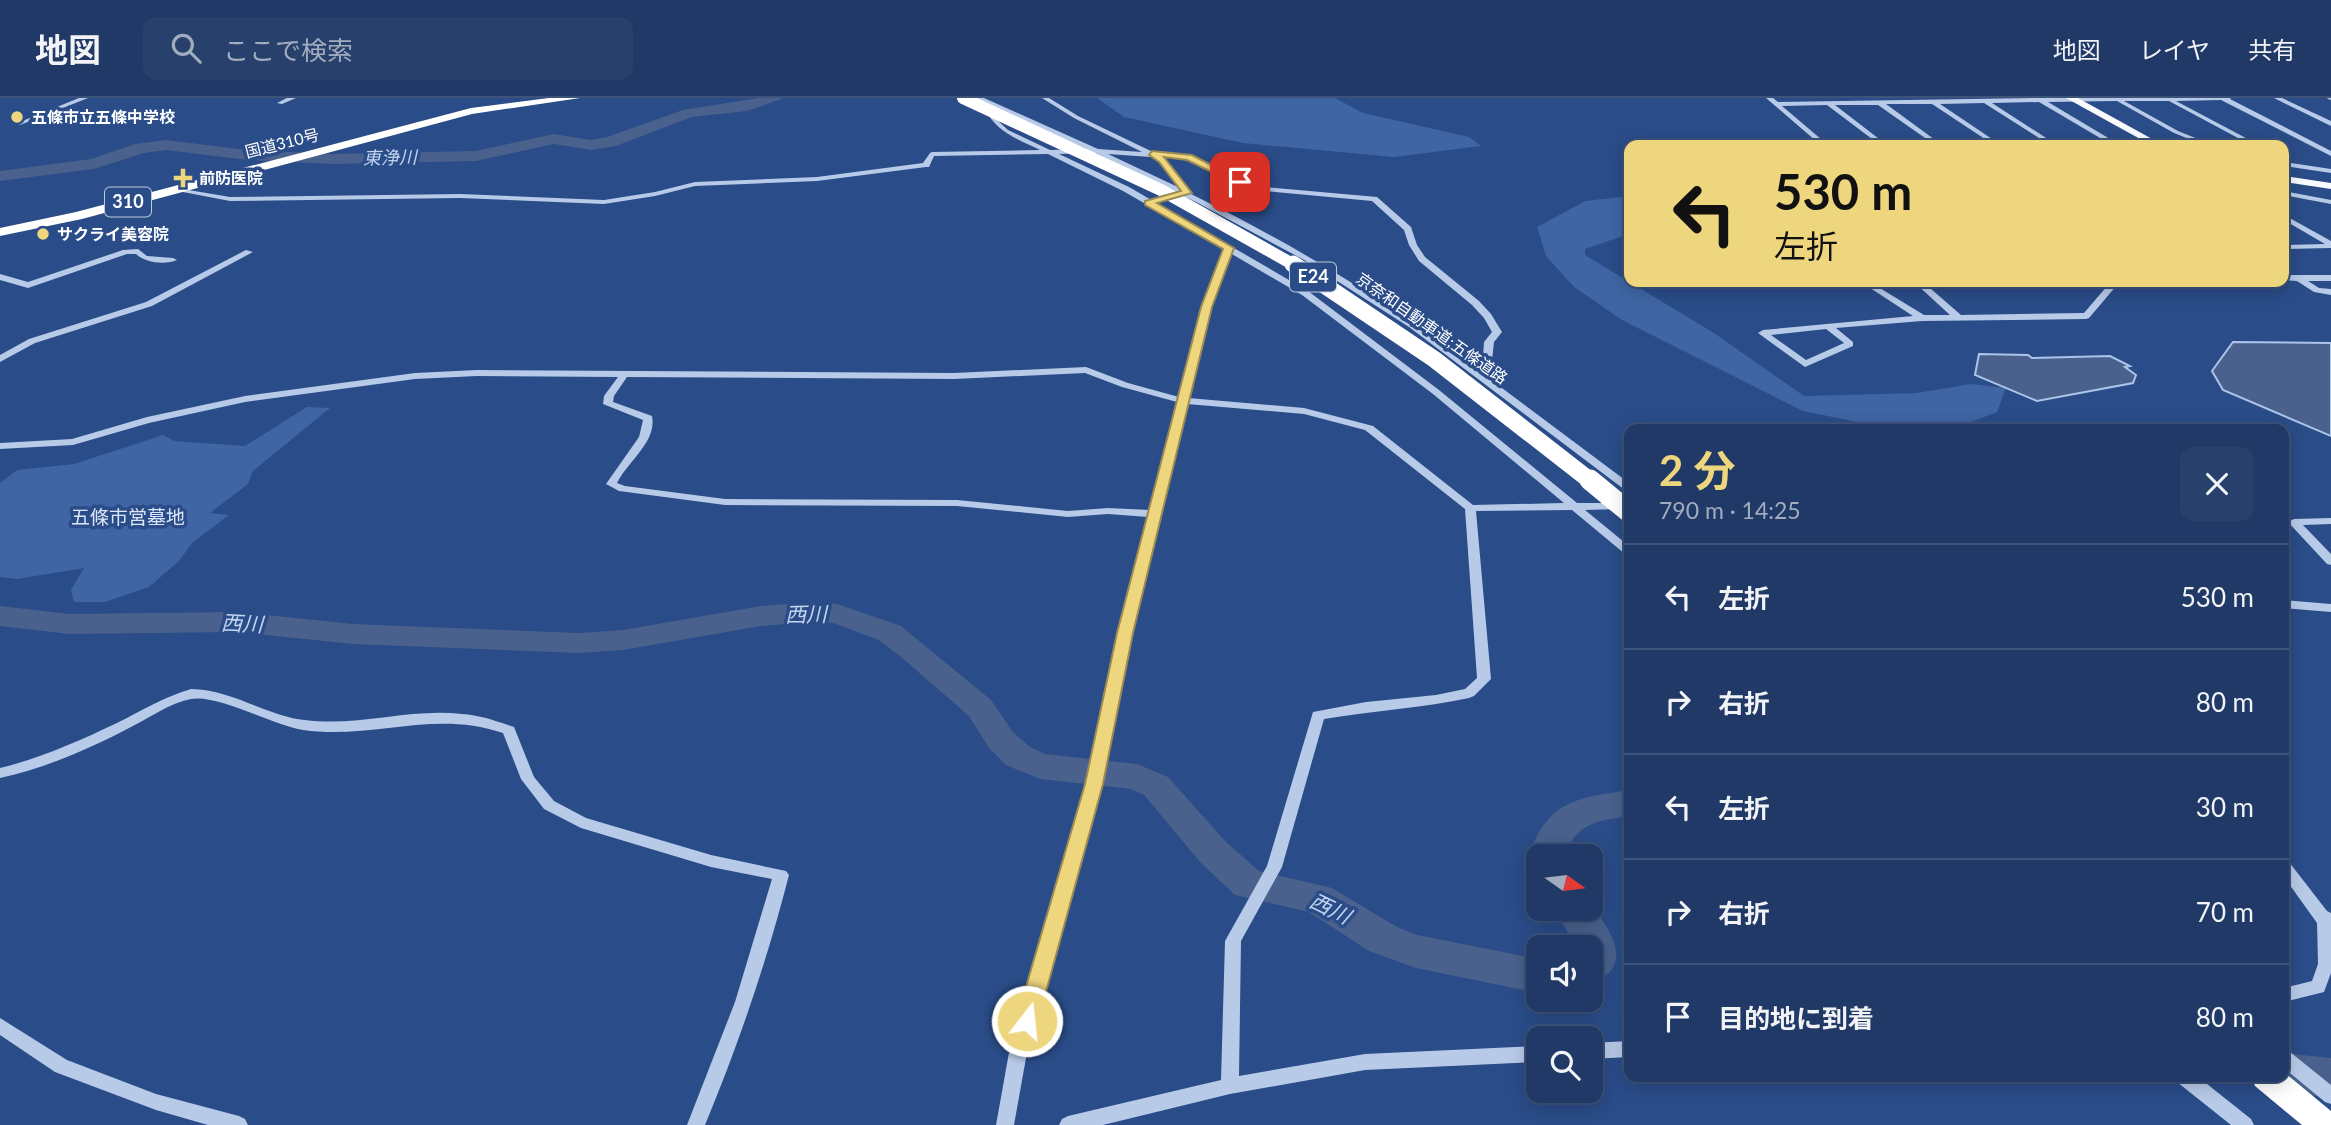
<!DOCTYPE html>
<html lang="ja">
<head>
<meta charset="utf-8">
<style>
  :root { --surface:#203966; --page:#28406c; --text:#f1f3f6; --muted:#a2acbf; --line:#3d537a; --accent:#eed67f }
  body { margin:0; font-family:Lato,"Noto Sans JP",sans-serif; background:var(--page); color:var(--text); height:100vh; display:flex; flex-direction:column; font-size:26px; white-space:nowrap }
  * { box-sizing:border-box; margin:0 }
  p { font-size:23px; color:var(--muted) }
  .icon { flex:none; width:38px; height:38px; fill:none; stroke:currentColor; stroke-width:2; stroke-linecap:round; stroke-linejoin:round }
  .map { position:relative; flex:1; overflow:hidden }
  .details { position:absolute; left:1624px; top:326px; width:665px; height:658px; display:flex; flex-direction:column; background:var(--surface); border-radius:14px; box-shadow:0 4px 18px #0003,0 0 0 2px var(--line) }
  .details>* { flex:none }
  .top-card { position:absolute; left:1624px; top:42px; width:665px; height:147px; border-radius:14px; box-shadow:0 4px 18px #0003,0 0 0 2px var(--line); background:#eed67f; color:#111; overflow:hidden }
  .needle { width:46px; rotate:104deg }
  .buttons { position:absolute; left:1526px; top:746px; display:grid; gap:14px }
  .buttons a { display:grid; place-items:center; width:77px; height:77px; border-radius:14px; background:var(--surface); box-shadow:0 4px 18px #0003,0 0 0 2px var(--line); font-size:35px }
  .pin { position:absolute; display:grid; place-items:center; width:60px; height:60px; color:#fff; margin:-30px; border-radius:14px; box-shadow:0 4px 10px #0006 }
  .me { position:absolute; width:77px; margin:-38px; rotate:16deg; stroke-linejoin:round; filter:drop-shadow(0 0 5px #0008) }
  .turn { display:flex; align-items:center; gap:24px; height:147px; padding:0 35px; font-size:32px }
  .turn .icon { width:91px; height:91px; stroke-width:2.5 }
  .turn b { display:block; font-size:49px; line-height:60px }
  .round { display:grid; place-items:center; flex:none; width:74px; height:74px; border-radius:14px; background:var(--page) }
  .summary { display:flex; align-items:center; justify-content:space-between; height:119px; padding:0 35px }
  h1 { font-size:42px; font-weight:700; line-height:52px; color:var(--accent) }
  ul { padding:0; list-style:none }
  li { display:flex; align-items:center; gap:21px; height:105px; padding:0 35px; border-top:2px solid var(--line) }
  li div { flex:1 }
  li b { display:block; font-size:26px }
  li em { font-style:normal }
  header { display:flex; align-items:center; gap:42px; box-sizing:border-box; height:98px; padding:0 35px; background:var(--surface); border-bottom:2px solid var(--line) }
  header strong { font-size:33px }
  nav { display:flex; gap:38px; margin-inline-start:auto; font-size:24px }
  .search { width:490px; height:63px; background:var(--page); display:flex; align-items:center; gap:18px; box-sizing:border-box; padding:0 24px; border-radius:14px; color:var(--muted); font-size:26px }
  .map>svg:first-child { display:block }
  .green { fill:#3f65a4 }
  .water { fill:#49618c; stroke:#acc4e8; stroke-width:2 }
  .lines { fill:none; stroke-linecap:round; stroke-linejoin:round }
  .river { fill:#49618c; fill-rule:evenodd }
  .minor { fill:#b7cae8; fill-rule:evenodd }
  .major { fill:#f9fbfe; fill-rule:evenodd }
  .highway { fill:#fff; fill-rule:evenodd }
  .highway-bridge-far2 { stroke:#fff; stroke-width:12 }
  .highway-bridge-far1 { stroke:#fff; stroke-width:17 }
  .highway-bridge { stroke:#fff; stroke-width:21 }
  .route { fill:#eed67f; stroke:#9b8b53; stroke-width:2 }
  .poi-dot { fill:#eed67f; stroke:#2a4c88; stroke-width:2.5 }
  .labels { text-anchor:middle; stroke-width:7; stroke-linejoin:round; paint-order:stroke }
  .far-poi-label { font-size:16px; font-weight:bold; fill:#fff; stroke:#2a4c88; text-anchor:start }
  .far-street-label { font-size:16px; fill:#fff; stroke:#2a4c88 }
  .far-water-label { font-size:18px; font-style:italic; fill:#c3d4ef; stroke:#2a4c88 }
  .shield { fill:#2a4c88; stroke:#bfc9db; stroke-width:2 }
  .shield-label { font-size:18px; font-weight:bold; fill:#fff }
  .park-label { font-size:19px; fill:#dbe5f7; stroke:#2a4c88 }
  .water-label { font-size:21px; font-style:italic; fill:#c3d4ef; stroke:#2a4c88 }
</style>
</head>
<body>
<header>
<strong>地図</strong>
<div class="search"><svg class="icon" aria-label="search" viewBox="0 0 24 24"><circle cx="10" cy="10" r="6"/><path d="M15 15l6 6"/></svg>ここで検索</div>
<nav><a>地図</a><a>レイヤ</a><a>共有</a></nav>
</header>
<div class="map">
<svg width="2331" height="1027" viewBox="0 0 2331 1027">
  <rect width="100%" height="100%" fill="#2a4c88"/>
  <!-- green -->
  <g class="green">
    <path d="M1097 0H1335L1363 15 1469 39 1481 48 1394 59 1243 45 1124 19Z"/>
    <path d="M1629 98V136L1585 151V157L1714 235 1804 298 1916 295 1971 286 2006 290 1997 314 1953 331H1892L1803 313 1622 222 1574 189 1546 158 1537 129 1585 103Z"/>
    <path d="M307 309 330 310 253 373 248 386 210 415 229 417 192 445 179 463 149 489 105 504H74L71 492 84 470 17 481 0 479V385L17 372 74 366 163 337 174 343 245 348Z"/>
  </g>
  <!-- water -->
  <g class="water">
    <path d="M2233 244 2331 245V338L2223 292 2212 273Z"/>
    <path d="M1979 256 2028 257 2032 260 2110 258 2130 268 2125 269 2136 277 2133 285 2037 303 1975 277Z"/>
  </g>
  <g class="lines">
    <!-- river -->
    <g class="river">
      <path d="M758 0H784L747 13 692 19 616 48 591 52 554 46 476 63 333 66 247 62 166 52 144 55 94 71 0 83V73L91 61 135 46 166 42 247 52 333 56 476 53 554 36 591 42 607 39 683 12Z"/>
      <path d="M811 504 837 506 901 528 991 602 1013 634 1030 649 1045 656 1137 666 1168 679 1226 744 1259 773 1332 790 1397 829 1417 837 1538 861V895L1416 870 1369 853 1309 814 1235 797 1200 764 1144 697 1131 691 1040 681 1006 667 989 650 969 618 901 559 879 542 833 525 811 524 761 528 623 552 579 555 353 546 236 534 69 536 0 528V508L69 516 236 514 353 526 579 535 623 532 761 508Z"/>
      <path d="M1629 692V718C1598 723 1576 724 1565 758H1538V770L1534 768 1529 758C1547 703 1576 700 1629 692Z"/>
      <path d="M1591 806C1610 832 1637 869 1591 885V849H1577L1553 810H1591Z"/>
      <path d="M2284 955 2331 960V1000L2284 994 2269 988 2265 978H2284Z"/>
    </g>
    <!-- minor -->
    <g class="minor">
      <path d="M79 0H88L20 27 15 26Z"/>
      <path d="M287 0H296L282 6 277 5Z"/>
      <path d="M976 0H984L993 4 1098 51 1142 54 1074 20 1042 0H1049L1078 18 1155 55 1191 58 1233 79 1265 89 1377 99 1411 129 1417 147 1425 159 1479 203 1491 216 1502 234 1494 244 1490 281 1629 385V393L1625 392 1409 229 1306 163 1198 105 1096 55 1059 56 1129 89 1308 193 1439 292 1577 405H1619L1625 408 1619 411 1585 412 1629 448V458L1625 456 1572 412 1476 413 1491 581 1474 598 1469 600C1421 610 1372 613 1324 621L1282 769 1241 843 1239 978 1365 956 1538 948V964L1365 972 1230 996 1103 1027H1059L1062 1021 1068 1018 1221 982 1225 843 1267 768 1313 614 1366 604 1436 597 1465 591 1477 580 1465 411 1365 332 1304 316 1187 306 1131 535 1101 686 1028 949 1014 1027H996L1010 949 1087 686 1119 535 1148 419 1108 416 1068 419 957 408 725 407 619 393 606 386 639 339 643 322 603 306 604 298 618 279 477 278 415 281 245 304 149 325 73 347 0 351V345L72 341 147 319 245 298 415 275 477 272 954 275 1086 269 1128 285 1179 299 1202 209 1224 151 1123 93 1048 56 934 58 929 69H926L817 83 695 88 655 98 604 106 460 100 230 103 167 91 171 89 230 99 460 96 604 102 655 94 695 84 817 79 923 65 930 55 932 54 1040 52C1018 41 995 34 985 10L987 6ZM992 8 1087 51 1050 52 1008 32 996 21ZM1108 56 1151 59 1159 64 1180 90ZM1163 59 1187 61 1227 83 1265 93 1372 103 1404 132 1409 147 1419 163 1472 207 1484 220 1492 234 1484 244 1482 275C1390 204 1291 145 1187 94L1188 90ZM1230 155 1302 197 1433 296 1564 405 1473 407 1373 328 1304 310 1188 300 1210 209ZM1085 275 1122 289 1177 304 1150 412 1108 410 1068 413 957 402 725 401 625 388 617 385C628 363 657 344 652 318L613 304 614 298 627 279 954 281Z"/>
      <path d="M1766 0H1773L1778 4 2039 0H2231L2230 1 2331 53V58L2221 2 2176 3 2259 47H2251L2169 3H2124L2178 33 2213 47H2204L2174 35 2117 3 2048 4 2120 47H2112L2039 4 1992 5 2057 47H2050L1984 5 1940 6 2001 47H1994L1932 6H1886L1942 47H1935L1878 7H1835L1887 47H1880L1827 7 1782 8 1828 47H1710L1713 45 1816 43Z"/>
      <path d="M2274 0H2282L2331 23V28Z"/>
      <path d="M2327 0H2331V2L2328 1Z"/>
      <path d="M2284 64 2331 71V75L2284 68Z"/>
      <path d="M2284 93 2331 102V106L2284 97Z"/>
      <path d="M2284 117 2331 143V150L2284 151V147L2325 146 2284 122Z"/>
      <path d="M138 151 147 158 173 160 177 162C166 167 145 165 136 156H127L28 190 0 182V176L28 184 123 152Z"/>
      <path d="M246 152 253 154 152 208 35 245 0 264V257L29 241 146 204Z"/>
      <path d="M2331 177V183H2308L2319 190 2331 191V197L2314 194 2297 183 2284 182V177Z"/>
      <path d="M1861 184H1870L1924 217H1950L1914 184H1923L1961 217 2084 215 2108 187H1988L1984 184H2122L2117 187 2089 220 2086 221 1922 223 1836 230 1853 244V248L1805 269 1758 235 1763 232 1913 218ZM1826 231 1844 245 1806 262 1771 237Z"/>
      <path d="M2331 420V426L2303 427 2331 456V467L2327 466 2288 424 2294 421Z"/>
      <path d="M2284 502 2331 506V514L2284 510Z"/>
      <path d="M191 591C231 591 266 618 305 622 358 629 409 610 462 616 480 617 496 623 514 629L534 679 554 703 586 720 711 757 786 773 789 777C767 863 739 945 705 1027H687L735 904 772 781 711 769 581 730 544 711 521 681 503 635C434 611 372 642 303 632 272 627 218 596 191 601 169 605 148 621 129 630 87 652 45 670 0 680V670C41 660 79 643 117 625 141 613 164 599 191 591Z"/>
      <path d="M2284 762 2289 764 2327 813 2331 815V875L2324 894 2284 904V890L2312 883 2318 866 2317 825 2284 779Z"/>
      <path d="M0 920 67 962 156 996 239 1018 245 1021 248 1027H208L156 1012 55 974 0 937Z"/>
      <path d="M1629 943V959L1591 961V945Z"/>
      <path d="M2284 952 2290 954 2331 987V1006L2325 1004 2284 970Z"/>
      <path d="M2174 978H2197L2251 1021 2254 1027H2231L2177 984Z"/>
    </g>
    <!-- major -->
    <g class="major">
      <path d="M2066 0H2078L2163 47H2151Z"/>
      <path d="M2284 78 2331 85V91L2284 84Z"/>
    </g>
    <!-- highway -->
    <g class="highway">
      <path d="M549 0H580L472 16 82 121 0 138V130L76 114 471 10Z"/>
      <path d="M2284 974 2331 1013V1027H2302L2255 988 2251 978H2284Z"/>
    </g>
    <!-- highway-bridge-far2 -->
    <path class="highway-bridge-far2" d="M963 0 1161 92 1296 168"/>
    <!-- highway-bridge-far1 -->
    <path class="highway-bridge-far1" d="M1293 166 1434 261 1592 384"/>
    <!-- highway-bridge -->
    <path class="highway-bridge" d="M1590 382 1629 414"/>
  </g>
  <!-- route -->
  <path class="route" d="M1152 53 1192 57 1244 84 1236 86 1187 62 1164 59 1192 95 1157 105 1234 150 1212 209 1133 535 1103 686 1038 923 1035 930 1027 932 1019 930 1016 923 1085 686 1117 535 1201 209 1223 151 1145 107V103L1181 93 1159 64 1149 57Z"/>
  <!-- markers -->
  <g class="poi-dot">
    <circle cx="17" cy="19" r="7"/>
    <path d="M179.5 69.5h7v7h7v7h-7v7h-7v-7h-7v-7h7z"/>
    <circle cx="43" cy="136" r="7"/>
  </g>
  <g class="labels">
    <!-- far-poi labels -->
    <g class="far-poi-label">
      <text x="31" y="25">五條市立五條中学校</text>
      <text x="199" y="86">前防医院</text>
      <text x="57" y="142">サクライ美容院</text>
    </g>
    <!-- far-street labels -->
    <g class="far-street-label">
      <text transform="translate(282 45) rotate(-14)" y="6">国道310号</text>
      <text transform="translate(1432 230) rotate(35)" y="6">京奈和自動車道;五條道路</text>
    </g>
    <!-- far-water labels -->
    <g class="far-water-label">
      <text transform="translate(390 60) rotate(-1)" y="6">東浄川</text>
    </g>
    <!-- shield labels -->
    <g class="shield">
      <rect x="105" y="89.5" width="46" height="29" rx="5"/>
      <rect x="1290" y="164.5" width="46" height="29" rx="5"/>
    </g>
    <g class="shield-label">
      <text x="128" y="110">310</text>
      <text x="1313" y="185">E24</text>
    </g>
    <!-- park labels -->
    <g class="park-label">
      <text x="128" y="426">五條市営墓地</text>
    </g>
    <!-- water labels -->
    <g class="water-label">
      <text transform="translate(806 517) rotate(-1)" y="7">西川</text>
      <text transform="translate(242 526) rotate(3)" y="7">西川</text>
      <text transform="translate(1330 811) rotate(26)" y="7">西川</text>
    </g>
  </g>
</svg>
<div class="buttons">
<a><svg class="needle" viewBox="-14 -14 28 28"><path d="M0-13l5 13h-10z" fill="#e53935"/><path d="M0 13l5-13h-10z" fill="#a2acbf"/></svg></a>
<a><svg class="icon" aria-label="sound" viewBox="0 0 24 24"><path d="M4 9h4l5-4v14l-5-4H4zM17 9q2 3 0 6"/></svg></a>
<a><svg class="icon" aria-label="search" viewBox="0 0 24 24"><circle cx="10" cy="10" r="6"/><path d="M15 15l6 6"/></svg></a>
</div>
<div class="pin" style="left:1240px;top:84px;background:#d93025"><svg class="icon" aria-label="arrive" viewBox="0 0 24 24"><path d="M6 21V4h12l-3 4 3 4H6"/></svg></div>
<svg class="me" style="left:1027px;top:923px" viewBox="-20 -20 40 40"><circle r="17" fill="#eed67f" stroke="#fff" stroke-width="3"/><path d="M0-11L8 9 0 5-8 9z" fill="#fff"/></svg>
<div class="top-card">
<div class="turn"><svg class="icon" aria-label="left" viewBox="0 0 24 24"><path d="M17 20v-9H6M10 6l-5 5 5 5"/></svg><div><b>530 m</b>左折</div></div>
</div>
<section class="details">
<div class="summary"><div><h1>2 分</h1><p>790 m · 14:25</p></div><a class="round"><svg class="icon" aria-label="close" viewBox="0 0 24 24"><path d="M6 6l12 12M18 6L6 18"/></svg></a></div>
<ul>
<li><svg class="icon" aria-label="left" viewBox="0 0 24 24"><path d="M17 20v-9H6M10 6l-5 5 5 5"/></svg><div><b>左折</b></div><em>530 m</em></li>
<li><svg class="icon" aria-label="right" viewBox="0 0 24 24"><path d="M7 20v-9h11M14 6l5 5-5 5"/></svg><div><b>右折</b></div><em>80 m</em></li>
<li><svg class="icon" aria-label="left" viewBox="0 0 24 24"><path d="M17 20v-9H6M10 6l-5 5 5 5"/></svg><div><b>左折</b></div><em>30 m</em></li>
<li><svg class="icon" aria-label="right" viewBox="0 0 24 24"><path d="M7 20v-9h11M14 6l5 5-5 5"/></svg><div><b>右折</b></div><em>70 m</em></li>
<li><svg class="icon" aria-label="arrive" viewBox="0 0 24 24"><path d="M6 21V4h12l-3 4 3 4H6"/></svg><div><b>目的地に到着</b></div><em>80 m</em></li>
</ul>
</section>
</div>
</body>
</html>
